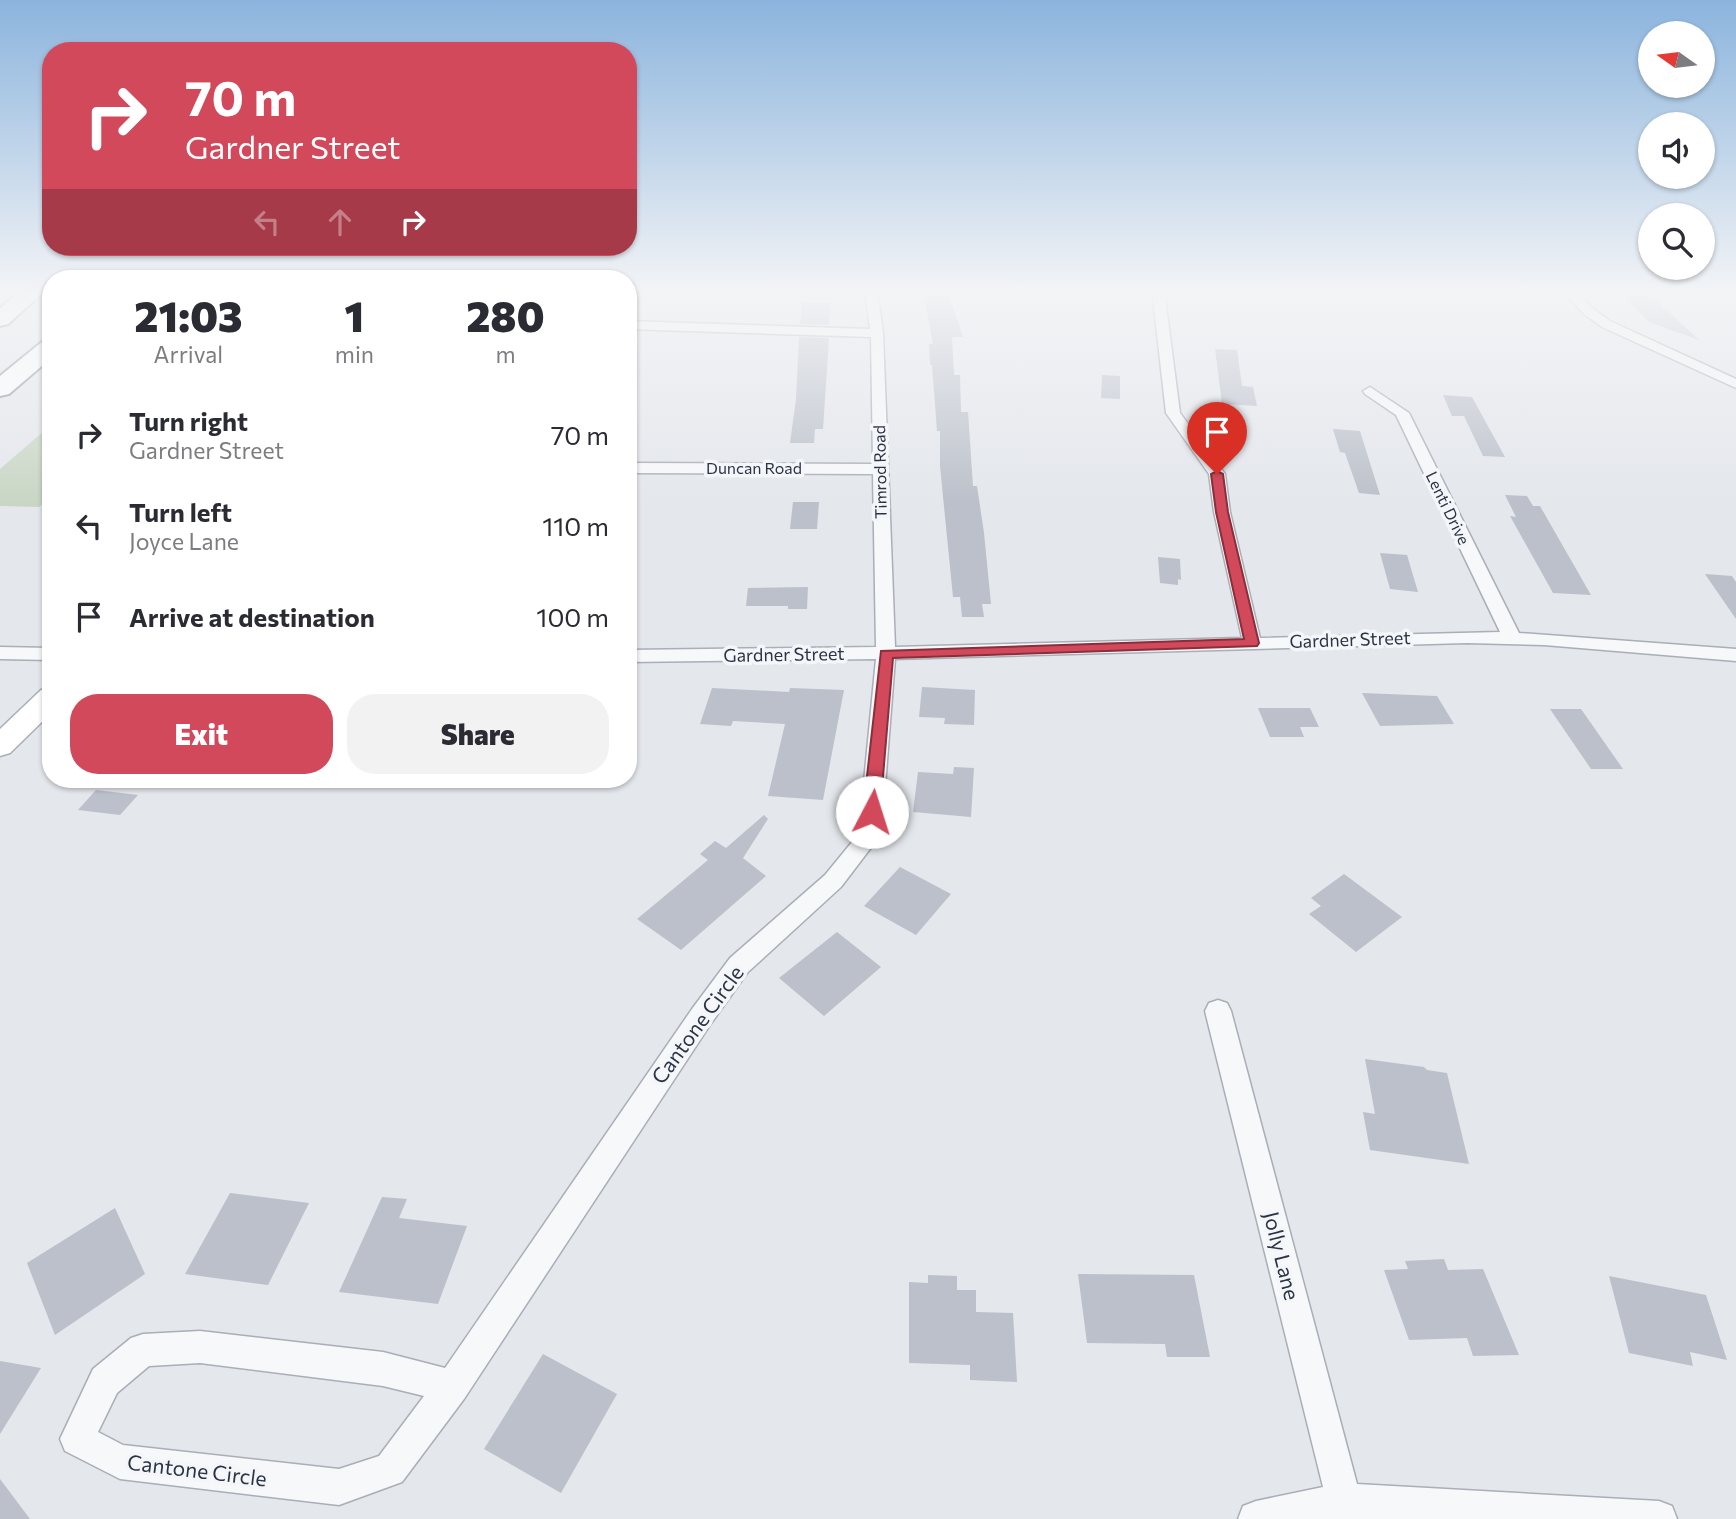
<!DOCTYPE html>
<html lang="en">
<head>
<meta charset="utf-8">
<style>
  :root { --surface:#fff; --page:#f2f2f3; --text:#2b2b33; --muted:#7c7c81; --accent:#d1495b }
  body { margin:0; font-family:Commissioner,sans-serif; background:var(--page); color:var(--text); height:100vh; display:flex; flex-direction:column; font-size:26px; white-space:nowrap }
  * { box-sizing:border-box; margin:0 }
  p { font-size:23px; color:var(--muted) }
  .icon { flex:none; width:38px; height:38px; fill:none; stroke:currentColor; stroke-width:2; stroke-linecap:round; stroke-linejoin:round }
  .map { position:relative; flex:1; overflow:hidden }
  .sheet { position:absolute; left:42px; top:270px; width:595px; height:518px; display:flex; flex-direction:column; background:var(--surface); border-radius:28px; box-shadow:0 2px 5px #0004 }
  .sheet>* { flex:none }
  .top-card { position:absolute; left:42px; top:42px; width:595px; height:214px; border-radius:28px; box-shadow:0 2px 5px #0004; background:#d1495b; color:#fff; overflow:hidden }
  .needle { width:46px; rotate:284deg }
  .buttons { position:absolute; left:1638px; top:21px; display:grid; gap:14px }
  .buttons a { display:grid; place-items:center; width:77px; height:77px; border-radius:50%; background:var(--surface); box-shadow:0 2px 5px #0004; font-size:35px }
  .pin { position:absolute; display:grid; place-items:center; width:60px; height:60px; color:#fff; margin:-72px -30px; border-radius:50% 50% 50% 0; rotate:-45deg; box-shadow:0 0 7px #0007 }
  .pin .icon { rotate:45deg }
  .me { position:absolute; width:77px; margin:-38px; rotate:5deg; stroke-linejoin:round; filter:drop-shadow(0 0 5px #0008) }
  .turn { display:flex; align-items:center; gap:24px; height:147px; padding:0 28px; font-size:32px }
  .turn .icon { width:91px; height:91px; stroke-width:2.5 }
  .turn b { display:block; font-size:49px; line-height:60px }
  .lanes { display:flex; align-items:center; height:66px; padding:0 28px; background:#0003; justify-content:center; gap:35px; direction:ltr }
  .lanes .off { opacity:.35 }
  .eta { display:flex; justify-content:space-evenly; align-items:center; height:119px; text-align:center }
  .eta b { font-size:42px; font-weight:800; line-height:49px }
  .button { display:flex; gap:14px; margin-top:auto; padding:14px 28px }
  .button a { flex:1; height:80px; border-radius:28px; background:var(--accent); color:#fff; font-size:28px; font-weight:800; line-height:80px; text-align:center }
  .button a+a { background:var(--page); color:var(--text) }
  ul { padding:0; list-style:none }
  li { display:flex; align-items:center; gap:21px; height:91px; padding:0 28px }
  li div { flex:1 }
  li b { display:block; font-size:26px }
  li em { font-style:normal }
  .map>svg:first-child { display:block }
  .green { fill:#c9d6c5 }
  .building { fill:#bbc0ca }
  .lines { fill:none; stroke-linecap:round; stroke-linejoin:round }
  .street-casing { stroke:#a9aeb7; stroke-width:3 }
  .secondary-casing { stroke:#a9aeb7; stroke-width:3 }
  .highway-casing { stroke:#8b94a3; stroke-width:4 }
  .street { fill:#f7f8fa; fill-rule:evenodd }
  .secondary { fill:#fff; fill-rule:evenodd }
  .highway { fill:#fff; fill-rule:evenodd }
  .route { fill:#d1495b; stroke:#882f3b; stroke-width:2 }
  .labels { text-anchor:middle; stroke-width:7; stroke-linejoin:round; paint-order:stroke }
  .far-street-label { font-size:16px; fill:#2b3445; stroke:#f4f6f9 }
  .street-label { font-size:18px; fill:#2b3445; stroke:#f4f6f9 }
  .near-street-label { font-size:21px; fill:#2b3445; stroke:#f4f6f9 }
</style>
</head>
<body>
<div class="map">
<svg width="1736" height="1519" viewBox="0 0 1736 1519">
  <rect width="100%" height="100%" fill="#e4e7ec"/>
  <!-- green -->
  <path class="green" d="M51 425V497L39 507 0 506V469Z"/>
  <!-- building -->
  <g class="building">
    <path d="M949 295 963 337H952L954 375H960L961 412H968L973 486H977L984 533 991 604H982L984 617H962L960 597H953L947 537 940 466V431H937L932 365H930L929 344H933L924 296Z"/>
    <path d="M1624 296 1653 297 1699 340 1649 322Z"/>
    <path d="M802 302 830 303 829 325 800 324Z"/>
    <path d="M799 337 829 338 823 429H815L814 443H790L796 399Z"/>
    <path d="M1215 349 1237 350 1242 386 1253 387 1257 406 1222 404Z"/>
    <path d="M1102 375 1120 376V399L1101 398Z"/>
    <path d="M1443 395 1472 397 1505 457 1483 456 1464 416H1452Z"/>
    <path d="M1333 429 1360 431 1380 495 1359 493 1345 453 1340 452Z"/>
    <path d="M1505 495 1527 496 1533 506H1540L1591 595 1553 593 1510 516 1516 517Z"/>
    <path d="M793 502H819L817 529H790Z"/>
    <path d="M1380 553 1407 555 1418 592 1390 589Z"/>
    <path d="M1158 557 1180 559 1181 580 1178 579V585L1160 583Z"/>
    <path d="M1705 574 1732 576 1736 582V619Z"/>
    <path d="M808 587 807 609H788V606H746L748 588Z"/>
    <path d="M922 687 975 690 974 725 944 724 945 718 919 717Z"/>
    <path d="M712 688 789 692 790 688 844 690 823 800 768 796 785 724 733 721 731 726 700 724Z"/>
    <path d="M1362 693 1437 696 1454 724 1380 726Z"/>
    <path d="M1258 708H1310L1319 727H1300L1304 737H1270Z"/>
    <path d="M1550 709H1581L1623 769H1591Z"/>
    <path d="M954 767 974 768 971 817 913 812 918 772 953 774Z"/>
    <path d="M96 790 138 795 120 815 78 810Z"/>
    <path d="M764 815 768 819 743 858 766 876 681 950 637 919 708 860 700 854 715 841 726 848Z"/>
    <path d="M900 867 951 894 916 935 864 906Z"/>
    <path d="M1344 874 1402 917 1356 952 1309 914 1321 906 1311 898Z"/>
    <path d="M837 932 881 967 824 1016 779 978Z"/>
    <path d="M1365 1059 1424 1067 1427 1070 1447 1073 1469 1164 1370 1150 1363 1112 1375 1114Z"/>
    <path d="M230 1193 309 1203 268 1285 185 1274Z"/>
    <path d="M382 1197 407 1199 399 1218 467 1226 438 1304 339 1292Z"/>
    <path d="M115 1208 145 1274 55 1335 27 1263Z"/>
    <path d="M1444 1259 1448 1270 1483 1269 1519 1355 1473 1356 1467 1338 1409 1340 1384 1270 1408 1269 1405 1261Z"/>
    <path d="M1078 1274 1194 1275 1210 1357H1167L1165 1344 1087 1343Z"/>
    <path d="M928 1275 957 1276V1290H976V1312L1013 1313 1017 1382 970 1380V1365L909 1363V1282L928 1283Z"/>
    <path d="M1609 1276 1706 1295 1727 1360 1690 1352 1693 1366 1629 1353Z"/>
    <path d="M543 1354 617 1394 561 1493 484 1449Z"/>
    <path d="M0 1361 41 1368 0 1434Z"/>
    <path d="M0 1479 30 1519H0Z"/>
  </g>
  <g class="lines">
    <!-- street casing -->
    <g class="street-casing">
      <g id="street">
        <path d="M865 290H877L883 333 895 647 1242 638 1214 512 1209 474 1166 413 1152 290H1164L1180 413 1225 474 1230 512 1260 638 1500 632 1396 415 1365 394 1363 391 1370 387 1409 413 1519 633 1736 649V661L1544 645 1467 643 895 659 883 812 873 845 841 887 748 972 710 1025 464 1399 402 1482 339 1505 120 1479 65 1451 60 1439 93 1369 131 1338 143 1334 200 1331 383 1352 445 1368 692 1009 730 958 825 875 852 842 861 812 876 659 628 662V650L876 647 873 474 628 473V463L873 464 871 337 628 329V321L870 329ZM200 1363 383 1386 424 1396 379 1456 339 1469 123 1445 98 1432 117 1393 149 1366Z"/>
        <path d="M1562 290H1575L1592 308 1610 321 1736 379V388L1602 327 1584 314Z"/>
        <path d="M0 647 51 648V660L0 659Z"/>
        <path d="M1218 1000 1227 1003 1231 1011 1357 1484 1659 1501 1672 1506 1677 1519H1238L1243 1506 1256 1501 1323 1487 1205 1011 1209 1003Z"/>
      </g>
    </g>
    <!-- secondary casing -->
    <g class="secondary-casing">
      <path id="secondary" d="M51 687V713L10 753 0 756V729L41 690Z"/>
    </g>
    <!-- highway casing -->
    <g class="highway-casing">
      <g id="highway">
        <path d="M22 290H46L8 324 0 326V308Z"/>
        <path d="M51 339V358L9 394 0 396V376L43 341Z"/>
      </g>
    </g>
    <!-- street -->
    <use href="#street" class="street"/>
    <!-- secondary -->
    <use href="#secondary" class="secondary"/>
    <!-- highway -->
    <use href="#highway" class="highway"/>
  </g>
  <!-- sky -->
  <linearGradient id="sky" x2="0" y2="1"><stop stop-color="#8bb4dd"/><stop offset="0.58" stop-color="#f3f4f6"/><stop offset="1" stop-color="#f3f4f6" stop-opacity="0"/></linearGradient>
  <rect width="1736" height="503" fill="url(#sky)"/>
  <!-- route -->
  <path class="route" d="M1217 471 1223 474 1228 512 1259 643 1257 646 893 658 880 812 872 818 866 817 863 812 881 651 1244 639 1216 512 1211 474Z"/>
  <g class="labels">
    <!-- far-street labels -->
    <g class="far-street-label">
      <text x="754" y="474">Duncan Road</text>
      <text transform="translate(880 472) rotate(-91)" y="6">Timrod Road</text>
      <text transform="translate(1448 508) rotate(64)" y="6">Lenti Drive</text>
    </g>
    <!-- street labels -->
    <g class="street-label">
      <text transform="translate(1350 640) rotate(-2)" y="6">Gardner Street</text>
      <text transform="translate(784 655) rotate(-1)" y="6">Gardner Street</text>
    </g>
    <!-- near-street labels -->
    <g class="near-street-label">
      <text transform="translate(698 1025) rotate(-54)" y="7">Cantone Circle</text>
      <text transform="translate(1281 1256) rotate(76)" y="7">Jolly Lane</text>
      <text transform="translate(197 1471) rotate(7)" y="7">Cantone Circle</text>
    </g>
  </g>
</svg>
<div class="buttons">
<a><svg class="needle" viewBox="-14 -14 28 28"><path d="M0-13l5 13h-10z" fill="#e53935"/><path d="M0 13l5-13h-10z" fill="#7c7c81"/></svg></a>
<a><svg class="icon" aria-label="sound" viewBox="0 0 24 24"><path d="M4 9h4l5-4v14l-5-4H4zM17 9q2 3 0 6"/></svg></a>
<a><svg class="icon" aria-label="search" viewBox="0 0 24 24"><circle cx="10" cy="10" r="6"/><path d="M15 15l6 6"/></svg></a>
</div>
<div class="pin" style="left:1217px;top:474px;background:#d93025"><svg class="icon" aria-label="arrive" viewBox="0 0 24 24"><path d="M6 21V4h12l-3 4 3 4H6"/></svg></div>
<svg class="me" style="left:872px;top:812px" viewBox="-20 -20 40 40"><circle r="19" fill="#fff"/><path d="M0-13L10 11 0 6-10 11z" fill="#d1495b"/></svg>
<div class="top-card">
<div class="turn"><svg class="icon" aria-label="right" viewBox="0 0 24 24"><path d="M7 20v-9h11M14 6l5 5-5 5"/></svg><div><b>70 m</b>Gardner Street</div></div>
<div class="lanes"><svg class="icon off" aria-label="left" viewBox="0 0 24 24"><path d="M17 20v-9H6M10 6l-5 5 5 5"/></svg><svg class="icon off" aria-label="ahead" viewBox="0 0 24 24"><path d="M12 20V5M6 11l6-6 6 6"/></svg><svg class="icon" aria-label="right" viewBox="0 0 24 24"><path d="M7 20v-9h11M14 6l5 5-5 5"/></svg></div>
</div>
<section class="sheet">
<div class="eta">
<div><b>21:03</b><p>Arrival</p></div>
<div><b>1</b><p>min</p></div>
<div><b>280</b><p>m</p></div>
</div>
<ul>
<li><svg class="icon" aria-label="right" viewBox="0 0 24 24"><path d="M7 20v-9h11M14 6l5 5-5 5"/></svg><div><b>Turn right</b><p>Gardner Street</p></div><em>70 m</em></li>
<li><svg class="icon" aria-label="left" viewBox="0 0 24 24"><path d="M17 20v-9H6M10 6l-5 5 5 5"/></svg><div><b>Turn left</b><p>Joyce Lane</p></div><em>110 m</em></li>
<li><svg class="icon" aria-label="arrive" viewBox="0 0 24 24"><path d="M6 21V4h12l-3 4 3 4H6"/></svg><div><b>Arrive at destination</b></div><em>100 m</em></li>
</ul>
<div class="button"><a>Exit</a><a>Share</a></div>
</section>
</div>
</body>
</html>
